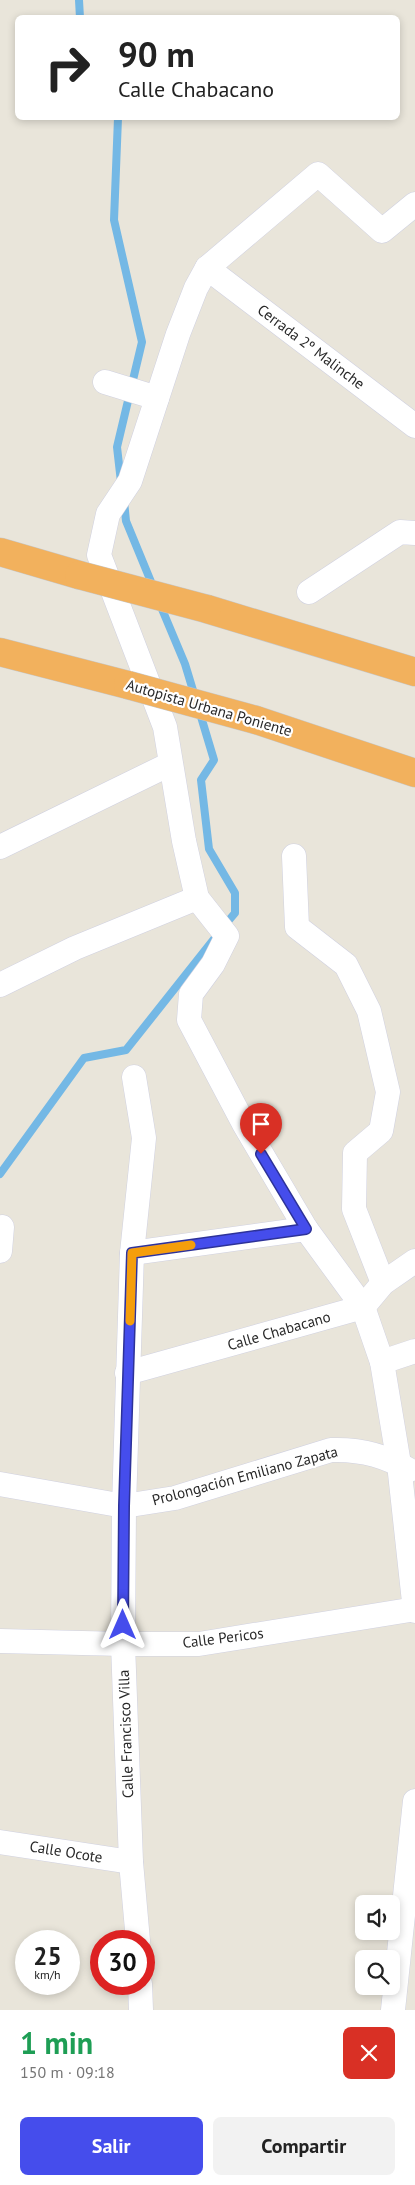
<!DOCTYPE html>
<html lang="es">
<head>
<meta charset="utf-8">
<style>
  :root { --surface:#fff; --page:#f2f2f2; --text:#222; --muted:#767676; --accent:#454dec }
  body { margin:0; font-family:"PT Sans",sans-serif; background:var(--page); color:var(--text); height:100vh; display:flex; flex-direction:column; font-size:19px; white-space:nowrap }
  * { box-sizing:border-box; margin:0 }
  p { font-size:16px; color:var(--muted) }
  .icon { flex:none; width:28px; height:28px; fill:none; stroke:currentColor; stroke-width:2; stroke-linecap:round; stroke-linejoin:round }
  .map { position:relative; height:2010px; overflow:hidden }
  .details { display:flex; flex-direction:column; background:var(--surface); flex:1 }
  .details>* { flex:none }
  .banner { position:absolute; left:15px; top:15px; width:385px; height:105px; border-radius:8px; box-shadow:0 2px 8px #0003; background:#fff; color:var(--text); overflow:hidden }
  .buttons { position:absolute; left:355px; top:1895px; display:grid; gap:10px }
  .buttons a { display:grid; place-items:center; width:45px; height:45px; border-radius:8px; background:var(--surface); box-shadow:0 2px 8px #0003; font-size:25px }
  .speed { position:absolute; left:15px; top:1930px; display:flex; gap:10px; font-size:25px; font-weight:700; text-align:center }
  .speed>* { display:grid; place-content:center; width:65px; height:65px; border-radius:50%; background:var(--surface); box-shadow:0 2px 8px #0003; line-height:1 }
  .speed small { font-size:12px; font-weight:400 }
  .speed .limit { border:8px solid #d22; background:#fff; color:#111 }
  .pin { position:absolute; display:grid; place-items:center; width:42px; height:42px; color:#fff; margin:-51px -21px; border-radius:50% 50% 50% 0; rotate:-45deg; box-shadow:0 0 5px #0007 }
  .pin .icon { rotate:45deg }
  .me { position:absolute; width:55px; margin:-28px; rotate:0deg; stroke-linejoin:round; filter:drop-shadow(0 0 4px #0008) }
  .turn { display:flex; align-items:center; gap:18px; height:105px; padding:0 20px; font-size:22px }
  .turn .icon { width:65px; height:65px; stroke-width:2.5 }
  .turn b { display:block; font-size:35px; line-height:42px }
  .round { display:grid; place-items:center; flex:none; width:52px; height:52px; border-radius:8px; background:var(--page) }
  .head { display:flex; align-items:center; justify-content:space-between; height:85px; padding:0 20px }
  h1 { font-size:30px; font-weight:600; line-height:38px; color:#1e9e55 }
  .button { display:flex; gap:10px; margin-top:auto; padding:10px 20px }
  .button a { flex:1; height:58px; border-radius:8px; background:var(--accent); color:#fff; font-size:20px; font-weight:600; line-height:58px; text-align:center }
  .button a+a { background:var(--page); color:var(--text) }
  .map>svg:first-child { display:block }
  .lines { fill:none; stroke-linecap:round; stroke-linejoin:round }
  .stream { stroke:#74b8e5; stroke-width:8 }
  .minor-casing { stroke:#d0d1e0; stroke-width:25 }
  .motorway-casing { stroke:#c7c7c7; stroke-width:29 }
  .minor { stroke:#fff; stroke-width:24 }
  .motorway { stroke:#f2b15d; stroke-width:28 }
  .motorway-bridge-casing { stroke:#c7c7c7; stroke-width:29; stroke-linecap:butt }
  .motorway-bridge { stroke:#f2b15d; stroke-width:28 }
  .route-casing { stroke:#2d3299; stroke-width:12 }
  .route { stroke:#454dec; stroke-width:9 }
  .slow { stroke:#f59e0b; stroke-width:9 }
  .labels { text-anchor:middle; stroke-width:4.5; stroke-linejoin:round; paint-order:stroke }
  .street-label { font-size:15px; fill:#282828; stroke:#fff }
</style>
</head>
<body>
<div class="map">
<svg width="415" height="2010" viewBox="0 0 415 2010">
  <rect width="100%" height="100%" fill="#e9e5da"/>
  <g class="lines">
    <!-- stream -->
    <g class="stream">
      <path d="M79 0 80 18"/>
      <path d="M118 118 114 220 142 342 117 447 121 482"/>
      <path d="M124 501 126 521 154 589"/>
      <path d="M159 602 185 664 195 697"/>
      <path d="M199 710 214 760 201 780 209 849 235 893V913L224 926"/>
      <path d="M0 1174 84 1058 126 1050 214 939"/>
    </g>
    <!-- minor casing -->
    <g class="minor-casing">
      <g id="minor">
        <path d="M415 204 382 231 318 174 207 268 196 288 178 334 130 481 108 514 99 555 165 727 184 841 197 898 227 936 213 964 191 994 189 1020 244 1124 306 1229 363 1307 382 1362 399 1464 415 1611"/>
        <path d="M207 268 415 426"/>
        <path d="M105 382 157 398"/>
        <path d="M309 592 400 532 415 533"/>
        <path d="M0 847 170 764"/>
        <path d="M294 856 297 927 346 965 369 1011 388 1092 381 1131 355 1153 354 1209 383 1283"/>
        <path d="M0 985 75 948 197 898"/>
        <path d="M134 1077 144 1138 132 1253 124 1506 123 1644 131 1862 138 1941"/>
        <path d="M0 1251 2 1227"/>
        <path d="M132 1253 306 1229"/>
        <path d="M382 1362 415 1351"/>
        <path d="M127 1373 363 1307 383 1283 415 1261"/>
        <path d="M0 1484 124 1506 175 1498 331 1450C359 1449 385 1455 409 1470"/>
        <path d="M0 1641 123 1644H199L415 1609"/>
        <path d="M0 1842 131 1862"/>
        <path d="M140 1984 141 2010"/>
        <path d="M393 2010 415 1801"/>
      </g>
    </g>
    <!-- motorway casing -->
    <g class="motorway-casing">
      <g id="motorway">
        <path d="M0 552 79 575"/>
        <path d="M207 609 415 672"/>
        <path d="M0 652 128 685"/>
        <path d="M256 720 415 773"/>
      </g>
    </g>
    <!-- minor -->
    <use href="#minor" class="minor"/>
    <!-- motorway -->
    <use href="#motorway" class="motorway"/>
    <!-- motorway-bridge casing -->
    <g class="motorway-bridge-casing">
      <g id="motorway-bridge">
        <path d="M79 575 207 609"/>
        <path d="M128 685 256 720"/>
      </g>
    </g>
    <!-- motorway-bridge -->
    <use href="#motorway-bridge" class="motorway-bridge"/>
  </g>
  <g class="lines">
    <!-- route casing -->
    <g class="route-casing">
      <path id="route" d="M123 1625 124 1506 132 1253 306 1229 261 1154"/>
    </g>
    <!-- route -->
    <use href="#route" class="route"/>
    <!-- slow -->
    <path class="slow" d="M130 1321 132 1253 191 1245"/>
  </g>
  <g class="labels">
    <!-- street labels -->
    <g class="street-label">
      <text transform="translate(311 347) rotate(37)" y="5">Cerrada 2º Malinche</text>
      <text transform="translate(209 708) rotate(16)" y="5">Autopista Urbana Poniente</text>
      <text transform="translate(279 1331) rotate(-16)" y="5">Calle Chabacano</text>
      <text transform="translate(245 1476) rotate(-15)" y="5">Prolongación Emiliano Zapata</text>
      <text transform="translate(223 1638) rotate(-7)" y="5">Calle Pericos</text>
      <text transform="translate(126 1734) rotate(-92)" y="5">Calle Francisco Villa</text>
      <text transform="translate(66 1852) rotate(9)" y="5">Calle Ocote</text>
    </g>
  </g>
</svg>
<div class="buttons">
<a><svg class="icon" aria-label="sound" viewBox="0 0 24 24"><path d="M4 9h4l5-4v14l-5-4H4zM17 9q2 3 0 6"/></svg></a>
<a><svg class="icon" aria-label="search" viewBox="0 0 24 24"><circle cx="10" cy="10" r="6"/><path d="M15 15l6 6"/></svg></a>
</div>
<div class="speed"><div>25<small>km/h</small></div><div class="limit">30</div></div>
<div class="pin" style="left:261px;top:1154px;background:#d93025"><svg class="icon" aria-label="arrive" viewBox="0 0 24 24"><path d="M6 21V4h12l-3 4 3 4H6"/></svg></div>
<svg class="me" style="left:123px;top:1625px" viewBox="-20 -20 40 40"><path d="M0-17L14 15 0 8-14 15z" fill="#454dec" stroke="#fff" stroke-width="4"/></svg>
<div class="banner">
<div class="turn"><svg class="icon" aria-label="right" viewBox="0 0 24 24"><path d="M7 20v-9h11M14 6l5 5-5 5"/></svg><div><b>90 m</b>Calle Chabacano</div></div>
</div>
</div>
<section class="details">
<div class="head"><div><h1>1 min</h1><p>150 m · 09:18</p></div><a class="round" style="background:#d93025;color:#fff"><svg class="icon" aria-label="close" viewBox="0 0 24 24"><path d="M6 6l12 12M18 6L6 18"/></svg></a></div>
<div class="button"><a>Salir</a><a>Compartir</a></div>
</section>
</body>
</html>
